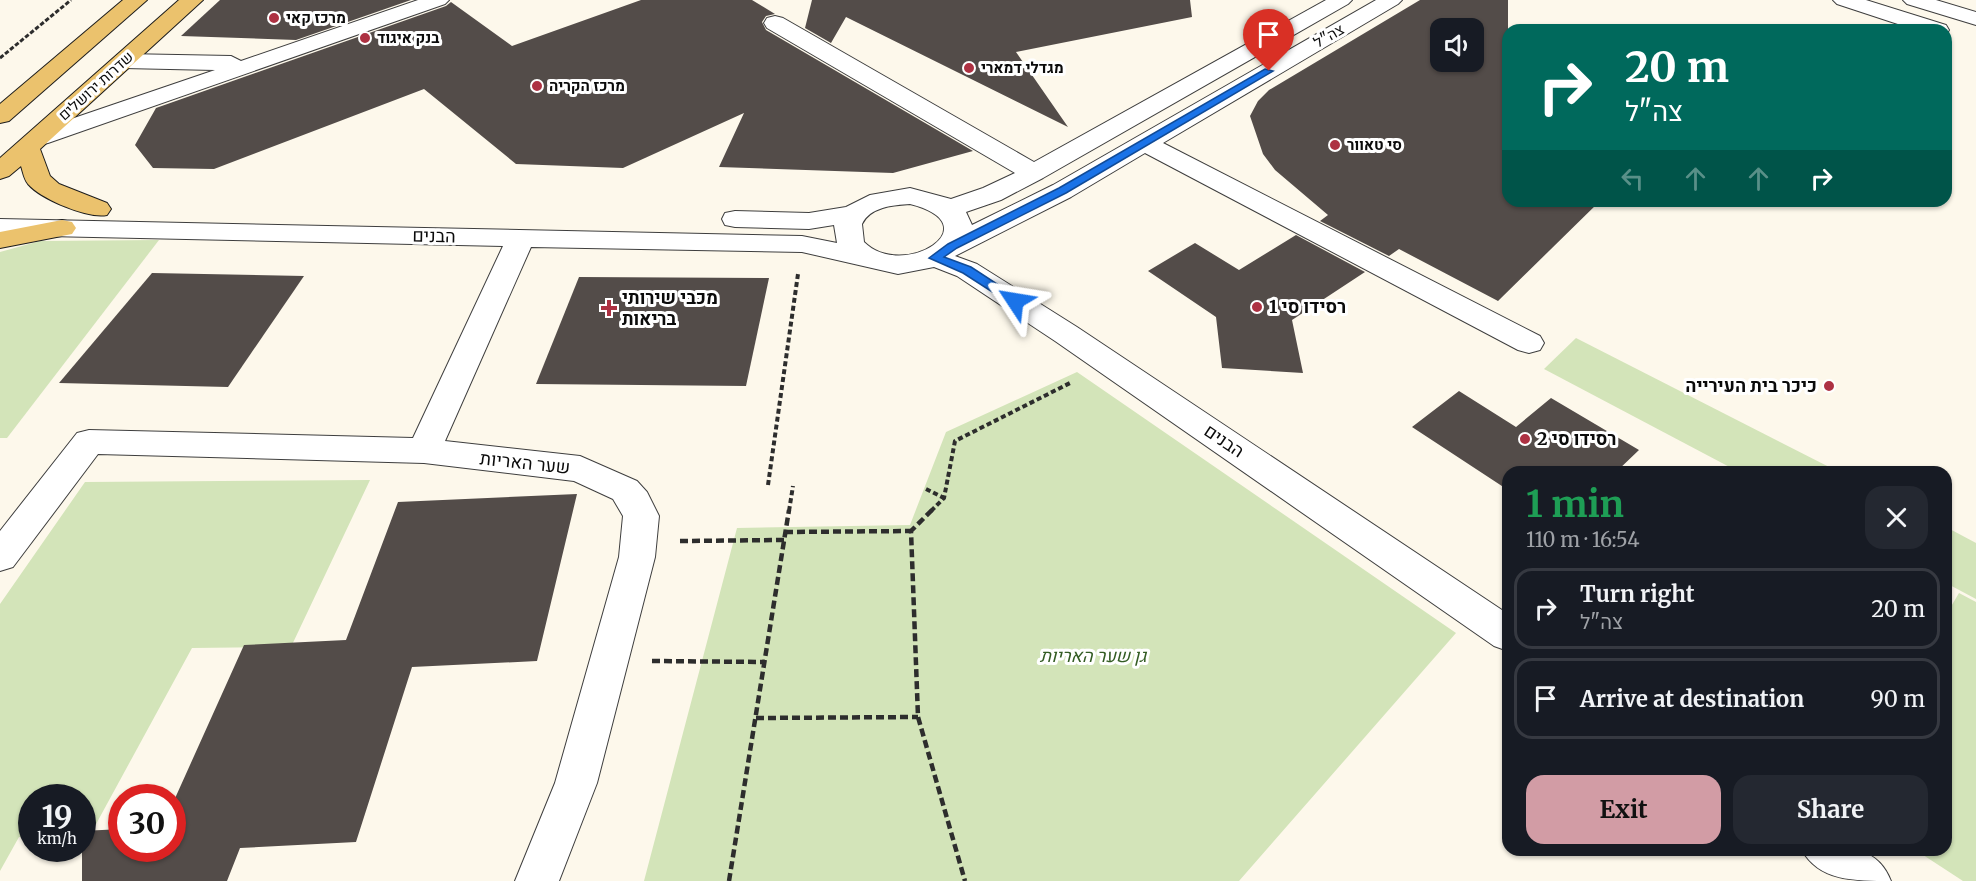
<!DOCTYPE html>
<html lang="en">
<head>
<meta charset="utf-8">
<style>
  :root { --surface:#171b24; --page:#242831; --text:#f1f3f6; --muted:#9ea1a6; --line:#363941; --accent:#d29ca5 }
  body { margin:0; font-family:Merriweather,Heebo,serif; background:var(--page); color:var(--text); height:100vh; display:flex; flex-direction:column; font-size:22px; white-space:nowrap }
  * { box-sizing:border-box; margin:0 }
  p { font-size:20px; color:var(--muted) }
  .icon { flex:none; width:33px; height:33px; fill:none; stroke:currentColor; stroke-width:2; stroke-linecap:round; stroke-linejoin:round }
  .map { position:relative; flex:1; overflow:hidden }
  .drawer { position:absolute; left:1502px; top:466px; width:450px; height:390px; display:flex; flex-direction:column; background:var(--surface); border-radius:18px; box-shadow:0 2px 4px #0004 }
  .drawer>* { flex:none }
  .guide { position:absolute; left:1502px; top:24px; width:450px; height:183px; border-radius:18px; box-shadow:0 2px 4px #0004; background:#00695c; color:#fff; overflow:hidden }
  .tools { position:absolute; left:1430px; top:18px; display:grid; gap:12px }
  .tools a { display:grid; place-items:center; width:54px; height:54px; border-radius:12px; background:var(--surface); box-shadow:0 2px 4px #0004; font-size:30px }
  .speed { position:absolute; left:18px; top:784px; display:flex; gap:12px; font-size:30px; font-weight:700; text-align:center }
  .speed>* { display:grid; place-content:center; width:78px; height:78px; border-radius:50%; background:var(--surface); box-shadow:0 2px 4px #0004; line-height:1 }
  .speed small { font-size:15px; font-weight:400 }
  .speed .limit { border:9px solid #d22; background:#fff; color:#111 }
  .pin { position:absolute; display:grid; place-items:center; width:51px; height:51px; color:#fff; margin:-62px -26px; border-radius:50% 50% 50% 0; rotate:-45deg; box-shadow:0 0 6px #0007 }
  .pin .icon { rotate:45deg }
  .me { position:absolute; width:66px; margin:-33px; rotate:303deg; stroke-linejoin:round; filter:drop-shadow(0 0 4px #0008) }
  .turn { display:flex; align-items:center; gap:21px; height:126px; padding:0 24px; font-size:27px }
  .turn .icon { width:78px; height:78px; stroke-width:2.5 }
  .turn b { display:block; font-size:42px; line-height:51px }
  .lanes { display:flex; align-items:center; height:57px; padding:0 24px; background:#0003; justify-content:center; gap:30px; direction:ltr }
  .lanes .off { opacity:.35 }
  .round { display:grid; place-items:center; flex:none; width:63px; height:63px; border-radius:18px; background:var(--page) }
  .headline { display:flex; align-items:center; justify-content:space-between; height:102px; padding:0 24px }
  h1 { font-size:36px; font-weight:700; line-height:45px; color:#1e9e55 }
  .button { display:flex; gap:12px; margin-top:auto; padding:12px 24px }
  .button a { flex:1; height:69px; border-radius:18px; background:var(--accent); color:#111; font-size:24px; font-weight:700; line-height:69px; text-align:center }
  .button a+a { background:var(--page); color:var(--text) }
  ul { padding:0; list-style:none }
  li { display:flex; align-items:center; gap:18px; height:81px; margin:0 12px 9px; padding:0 12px; border:3px solid var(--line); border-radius:18px }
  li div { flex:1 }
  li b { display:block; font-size:22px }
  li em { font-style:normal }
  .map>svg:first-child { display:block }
  .green { fill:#d3e4b9 }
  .building { fill:#534c49; fill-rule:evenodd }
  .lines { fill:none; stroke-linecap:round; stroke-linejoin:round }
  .minor-casing { stroke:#3e3e3e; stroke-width:2 }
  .major-casing { stroke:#1c1c1c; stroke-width:2 }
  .path-far2 { stroke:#2d2d2d; stroke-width:3; stroke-dasharray:4.5 2; stroke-linecap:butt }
  .path-far1 { stroke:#2d2d2d; stroke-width:4; stroke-dasharray:5 3; stroke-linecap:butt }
  .path { stroke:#2d2d2d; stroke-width:4.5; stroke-dasharray:8 4; stroke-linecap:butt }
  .minor { fill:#fff; fill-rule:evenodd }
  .major { fill:#ebc26d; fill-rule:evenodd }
  .route { fill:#1a73e8; stroke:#114b97; stroke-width:1.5 }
  .poi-dot { fill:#ad3142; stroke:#fff; stroke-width:2 }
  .labels { text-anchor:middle; stroke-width:6; stroke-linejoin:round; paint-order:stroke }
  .far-poi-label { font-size:15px; font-weight:bold; fill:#0b0b0b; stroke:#fff; text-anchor:start }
  .far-street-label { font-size:15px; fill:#0b0b0b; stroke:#fff }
  .street-label { font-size:18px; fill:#0b0b0b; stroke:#fff }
  .poi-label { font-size:18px; font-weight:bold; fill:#0b0b0b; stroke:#fff; text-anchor:start }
  .park-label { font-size:18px; font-style:italic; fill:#335c23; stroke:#fff }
</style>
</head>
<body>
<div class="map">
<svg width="1976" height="881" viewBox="0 0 1976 881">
  <rect width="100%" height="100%" fill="#fdf8eb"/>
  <!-- green -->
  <g class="green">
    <path d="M159 240 7 438H0V252L40 241Z"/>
    <path d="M1576 338 1839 472H1739L1544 369Z"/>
    <path d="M1077 372 1456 633 1239 881H644L737 528 910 525 946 432Z"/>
    <path d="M370 480 291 647 192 648 89 837H83L82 798H32L31 837H19L0 871V604L85 482Z"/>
    <path d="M1946 527 1976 543V599L1946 583Z"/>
    <path d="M1959 593 1976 602V881H1963L1917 851 1946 850V615Z"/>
  </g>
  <!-- building -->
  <g class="building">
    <path d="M220 0H411L296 40 181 36Z"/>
    <path d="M641 0H752L775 14 766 16 762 22 766 30 973 151 893 173 719 167 744 113 623 168 516 164 424 89 214 169 153 168 135 145 156 108 446 6 451 2 512 46Z"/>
    <path d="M812 0H1190L1192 17 1016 52 1068 127 846 17 831 43 805 28Z"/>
    <path d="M1420 0H1508V201H1600L1498 301 1399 249 1389 256 1320 221 1328 215 1275 170 1263 154 1250 116 1258 101 1269 90ZM1440 28H1473V62H1440Z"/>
    <path d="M1296 235 1365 272 1292 320 1303 373 1222 368 1216 317 1148 271 1195 243 1239 270Z"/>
    <path d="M152 273 304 276 228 387 59 383Z"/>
    <path d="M579 277 769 278 746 386 536 384Z"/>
    <path d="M1459 391 1516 427 1551 398 1639 450 1616 472H1508V490L1412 427Z"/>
    <path d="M577 494 537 661 412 667 356 842 240 848 227 881H82V831L122 829V849H172V805L244 645 346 640 398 502Z"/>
  </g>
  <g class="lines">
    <!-- minor casing -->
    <g class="minor-casing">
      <g id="minor">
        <path d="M418 0H449L445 4 48 143 39 145 30 143 27 138 30 133 215 70 124 68 116 66 113 61 116 56 124 54 231 56 241 61Z"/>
        <path d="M1326 0H1352L1348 4 1043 178 1001 200 966 212 972 225 1053 185 1376 0H1402L1398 4 1163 143 1540 336 1544 343 1540 350 1529 353 1518 350 1145 153 1071 197 955 256 977 264 1077 327 1508 614V651L1494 646 1055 341 957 276 934 267 898 274 802 252 531 247 445 441 580 456 637 481 647 492 659 516 655 557 597 783 559 881H515L555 783 619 557 623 516 613 499 574 481 424 463 98 454 13 567 0 571V531L77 433 89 430 413 438 503 246 0 235V219L802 236 837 243 834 225 809 229 735 227 725 225 722 219 725 213 735 211 809 213 846 207 870 195 910 188 951 199 983 188 1015 173 767 28 764 23 767 18 775 16 783 18 1034 162ZM910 204C993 225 903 281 864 242L862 224C870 207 893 205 910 204Z"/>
        <path d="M1833 0H1866L1946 25 1949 30 1946 35V30H1916L1837 4Z"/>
        <path d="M1903 0H1936L1976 12V25L1907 4Z"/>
        <path d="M1802 850C1839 850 1875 840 1891 881 1854 881 1819 881 1802 850Z"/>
      </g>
    </g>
    <!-- major casing -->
    <g class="major-casing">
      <g id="major">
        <path d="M123 0H147L9 121 0 123V104Z"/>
        <path d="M179 0H203L40 149 50 176 59 184 107 203 111 209 107 215C88 219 41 199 28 184 24 179 23 172 21 166L9 176 0 179V158Z"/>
        <path d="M62 220 72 222 76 228 72 234 0 248V232Z"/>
      </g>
    </g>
    <!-- path-far2 -->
    <path class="path-far2" d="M0 58 71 0"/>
    <!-- path-far1 -->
    <g class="path-far1">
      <path d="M768 485 798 274"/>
      <path d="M926 489 944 498"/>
      <path d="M789 511 793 486"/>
      <path d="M931 511 944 498 955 441 1072 382"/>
    </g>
    <!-- path -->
    <g class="path">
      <path d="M932 510 911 531 918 717 965 881"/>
      <path d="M785 532 911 531"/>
      <path d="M680 541 784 540"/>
      <path d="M652 661 765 662"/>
      <path d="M756 718 918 717"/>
      <path d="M729 881 789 510"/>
    </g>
    <!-- minor -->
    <use href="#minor" class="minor"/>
    <!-- major -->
    <use href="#major" class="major"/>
  </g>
  <!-- route -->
  <path class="route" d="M1265 69 1273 71 1066 193 957 248 944 257 971 267 1020 299V304H1011L963 273 929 258 948 244 1059 188Z"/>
  <!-- markers -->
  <g class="poi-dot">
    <circle cx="274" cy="18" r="6"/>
    <circle cx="365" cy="38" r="6"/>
    <circle cx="969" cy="68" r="6"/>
    <circle cx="537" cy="86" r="6"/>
    <circle cx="1335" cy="145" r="6"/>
    <circle cx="1257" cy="307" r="6"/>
    <path d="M606 299h6v6h6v6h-6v6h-6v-6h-6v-6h6z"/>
    <circle cx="1829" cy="386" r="6"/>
    <circle cx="1525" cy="439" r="6"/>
  </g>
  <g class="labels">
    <!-- far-poi labels -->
    <g class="far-poi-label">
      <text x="286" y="23">מרכז קאי</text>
      <text x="377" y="43">בנק איגוד</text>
      <text x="981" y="73">מגדלי דמארי</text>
      <text x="549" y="91">מרכז הקריה</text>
      <text x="1347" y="150">סי טאוור</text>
    </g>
    <!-- far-street labels -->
    <g class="far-street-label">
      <text transform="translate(1329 36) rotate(-30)" y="5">צה"ל</text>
      <text transform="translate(96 86) rotate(-42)" y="5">שדרות ירושלים</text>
    </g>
    <!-- street labels -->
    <g class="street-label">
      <text transform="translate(434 236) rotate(1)" y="6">הבנים</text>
      <text transform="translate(1224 441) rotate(34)" y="6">הבנים</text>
      <text transform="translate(525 463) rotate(6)" y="6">שער האריות</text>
    </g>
    <!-- poi labels -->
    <g class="poi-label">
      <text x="622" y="304">מכבי שירותי<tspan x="622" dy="21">בריאות</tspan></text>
      <text x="1269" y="313">רסידו סי 1</text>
      <text x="1817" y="392" text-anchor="end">כיכר בית העירייה</text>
      <text x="1537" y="445">רסידו סי 2</text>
    </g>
    <!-- park labels -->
    <g class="park-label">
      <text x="1093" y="662">גן שער האריות</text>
    </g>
  </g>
</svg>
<div class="tools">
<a><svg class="icon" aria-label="sound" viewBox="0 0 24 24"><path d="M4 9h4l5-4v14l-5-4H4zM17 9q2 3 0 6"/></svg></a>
</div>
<div class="speed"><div>19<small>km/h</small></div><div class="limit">30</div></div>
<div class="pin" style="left:1269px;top:71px;background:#d93025"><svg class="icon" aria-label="arrive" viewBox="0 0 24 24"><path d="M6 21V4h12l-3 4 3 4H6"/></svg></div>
<svg class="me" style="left:1015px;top:301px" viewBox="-20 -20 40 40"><path d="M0-17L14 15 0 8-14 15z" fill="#1a73e8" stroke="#fff" stroke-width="4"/></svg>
<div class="guide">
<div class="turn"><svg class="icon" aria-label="right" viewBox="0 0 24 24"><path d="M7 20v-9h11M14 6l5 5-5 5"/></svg><div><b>20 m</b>צה&quot;ל</div></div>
<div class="lanes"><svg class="icon off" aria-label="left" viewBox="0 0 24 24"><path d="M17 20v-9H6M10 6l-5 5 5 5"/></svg><svg class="icon off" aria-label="ahead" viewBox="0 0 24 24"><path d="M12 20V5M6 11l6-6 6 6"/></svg><svg class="icon off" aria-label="ahead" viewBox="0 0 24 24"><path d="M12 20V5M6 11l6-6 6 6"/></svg><svg class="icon" aria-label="right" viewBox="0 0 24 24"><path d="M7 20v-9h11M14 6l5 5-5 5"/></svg></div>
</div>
<section class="drawer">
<div class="headline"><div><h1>1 min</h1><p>110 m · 16:54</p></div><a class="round"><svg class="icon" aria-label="close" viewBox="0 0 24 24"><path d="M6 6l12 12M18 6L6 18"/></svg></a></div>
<ul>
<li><svg class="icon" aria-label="right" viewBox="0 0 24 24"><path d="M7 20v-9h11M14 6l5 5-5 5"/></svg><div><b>Turn right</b><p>צה&quot;ל</p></div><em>20 m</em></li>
<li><svg class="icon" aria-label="arrive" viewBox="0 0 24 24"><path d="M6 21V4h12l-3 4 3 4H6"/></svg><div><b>Arrive at destination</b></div><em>90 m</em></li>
</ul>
<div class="button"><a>Exit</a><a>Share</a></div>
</section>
</div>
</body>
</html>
